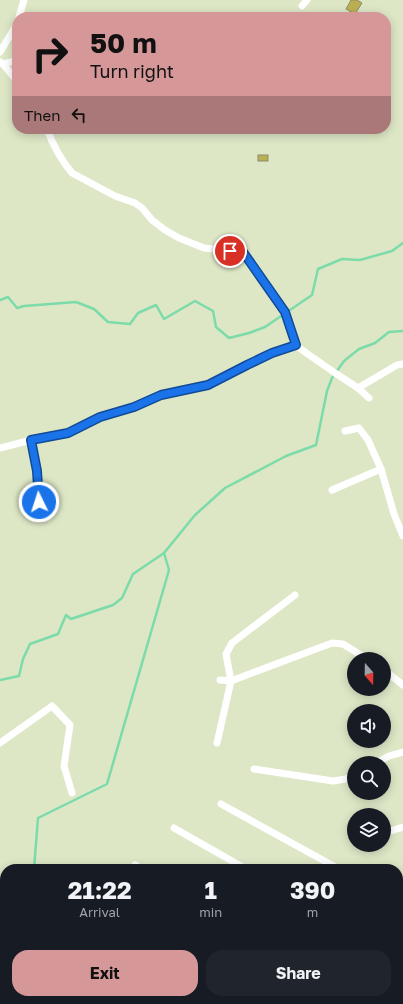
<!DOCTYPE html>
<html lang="en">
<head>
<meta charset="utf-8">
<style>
  :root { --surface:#171b24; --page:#20242c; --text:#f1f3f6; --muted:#9ea1a6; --accent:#d69799 }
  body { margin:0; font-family:"Golos Text",sans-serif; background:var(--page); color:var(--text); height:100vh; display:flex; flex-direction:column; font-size:15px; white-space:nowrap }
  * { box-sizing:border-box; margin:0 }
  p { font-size:13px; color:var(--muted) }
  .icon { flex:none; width:22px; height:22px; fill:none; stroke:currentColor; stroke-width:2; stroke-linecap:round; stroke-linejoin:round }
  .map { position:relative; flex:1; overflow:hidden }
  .drawer { position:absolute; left:0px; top:864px; width:403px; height:140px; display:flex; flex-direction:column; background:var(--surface); border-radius:16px 16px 0 0; box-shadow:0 2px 10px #0003 }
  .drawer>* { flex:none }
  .hud { position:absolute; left:12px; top:12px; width:379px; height:122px; border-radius:16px; box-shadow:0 2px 10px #0003; background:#d69799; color:#111; overflow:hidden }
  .needle { width:26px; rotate:160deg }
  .fabs { position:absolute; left:347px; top:652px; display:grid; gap:8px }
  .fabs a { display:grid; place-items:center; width:44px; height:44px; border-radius:50%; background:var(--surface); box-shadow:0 2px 10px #0003; font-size:20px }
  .pin { position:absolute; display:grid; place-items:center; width:34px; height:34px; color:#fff; margin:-17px; border:2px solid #fff; border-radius:50%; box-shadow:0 1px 4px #0007 }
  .me { position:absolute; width:44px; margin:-22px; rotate:356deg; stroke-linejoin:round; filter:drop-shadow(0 0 3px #0008) }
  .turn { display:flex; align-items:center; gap:14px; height:84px; padding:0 12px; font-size:18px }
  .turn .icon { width:52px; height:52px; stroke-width:2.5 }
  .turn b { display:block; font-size:28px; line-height:34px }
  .then { display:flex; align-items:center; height:38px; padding:0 12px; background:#0003; gap:8px; font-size:15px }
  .eta { display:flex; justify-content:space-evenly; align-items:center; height:68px; text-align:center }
  .eta b { font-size:24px; font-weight:700; line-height:28px }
  .cta { display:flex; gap:8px; margin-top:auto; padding:8px 12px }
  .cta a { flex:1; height:46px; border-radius:16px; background:var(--accent); color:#111; font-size:16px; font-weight:700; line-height:46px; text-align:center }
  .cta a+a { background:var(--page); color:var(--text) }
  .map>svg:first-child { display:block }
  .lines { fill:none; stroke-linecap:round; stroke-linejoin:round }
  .stream { stroke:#7bdba9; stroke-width:2.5 }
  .building { fill:#bbb051; stroke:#8e8a6b }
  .street { stroke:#fff; stroke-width:7 }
  .route-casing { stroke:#114b97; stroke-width:10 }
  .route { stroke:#1a73e8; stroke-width:7 }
</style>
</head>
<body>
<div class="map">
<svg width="403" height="1004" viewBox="0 0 403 1004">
  <rect width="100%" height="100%" fill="#dde7c6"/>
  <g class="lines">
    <!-- stream -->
    <g class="stream">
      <path d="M0 300 8 297 17 308 24 306 76 302 94 309 108 322 130 324 138 313 156 305 164 319 195 301 213 311 216 327 229 338 249 333 265 327 312 295 318 269 342 259 360 260 392 251 403 243"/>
      <path d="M0 680 19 676 23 659 30 644 58 634 66 615 71 619 113 605 122 598 133 574 164 553 195 515 225 488 286 456 316 445 327 391 332 378 344 361 359 349 375 343 389 332 403 331"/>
      <path d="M34 869 38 818 107 784 169 570 164 553"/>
      <path d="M0 939 5 936"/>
    </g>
  </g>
  <!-- building -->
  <g class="building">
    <path d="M351 0H357L362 3 355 14 346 9Z"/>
    <rect x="258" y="155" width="10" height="6"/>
  </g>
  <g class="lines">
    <!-- street -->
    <g class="street">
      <path d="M302 6 307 0"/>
      <path d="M19 17 24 0"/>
      <path d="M0 52 17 24"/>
      <path d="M0 62 3 64 17 81"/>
      <path d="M3 64 17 60"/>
      <path d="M47 129C53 145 61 160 72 173L115 196 135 203 142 208 152 220 165 230 179 238 204 248 243 252 285 312 295 345"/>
      <path d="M358 388 397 365 403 364"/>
      <path d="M345 431 359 428 368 440 381 469"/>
      <path d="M31 440 37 471 39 502"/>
      <path d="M0 448 31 440 68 433 100 417 134 407 161 395 208 385 247 365 272 353 295 345 335 373 358 388 369 398"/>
      <path d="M332 490 381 469 394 514 403 536"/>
      <path d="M384 670 403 685"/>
      <path d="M220 680 231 681 332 643 343 644 367 659"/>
      <path d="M0 743 52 706 70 725 64 766 72 793"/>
      <path d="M217 743 231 681 226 654 232 643 295 595"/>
      <path d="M376 763 389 756 403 752"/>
      <path d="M254 769 333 781 346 779 354 775"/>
      <path d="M221 804 339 869"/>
      <path d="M174 828 246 869"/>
      <path d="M384 833 403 827"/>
      <path d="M135 865 141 869"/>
      <path d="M398 892 403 894"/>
      <path d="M398 957 403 959"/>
      <path d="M358 999 366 1004"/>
    </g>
  </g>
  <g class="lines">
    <!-- route casing -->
    <g class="route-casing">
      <path id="route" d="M39 502 37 471 31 440 68 433 100 417 134 407 161 395 208 385 247 365 272 353 296 345 285 312 243 252 230 251"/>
    </g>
    <!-- route -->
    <use href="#route" class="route"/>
  </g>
</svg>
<div class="fabs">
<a><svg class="needle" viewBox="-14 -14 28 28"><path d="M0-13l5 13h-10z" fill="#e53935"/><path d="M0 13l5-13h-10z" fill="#9ea1a6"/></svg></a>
<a><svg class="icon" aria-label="sound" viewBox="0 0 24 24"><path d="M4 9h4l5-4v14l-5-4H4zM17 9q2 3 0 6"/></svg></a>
<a><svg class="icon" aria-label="search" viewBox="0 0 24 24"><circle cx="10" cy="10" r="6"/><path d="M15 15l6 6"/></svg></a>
<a><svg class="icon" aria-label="layers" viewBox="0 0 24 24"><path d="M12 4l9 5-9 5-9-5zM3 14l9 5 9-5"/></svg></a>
</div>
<div class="pin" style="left:230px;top:251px;background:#d93025"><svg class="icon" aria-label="arrive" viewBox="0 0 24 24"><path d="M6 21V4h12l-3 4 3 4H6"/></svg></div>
<svg class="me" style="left:39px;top:502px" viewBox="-20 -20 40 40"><circle r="17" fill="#1a73e8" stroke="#fff" stroke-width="3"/><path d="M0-11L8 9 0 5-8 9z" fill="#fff"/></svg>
<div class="hud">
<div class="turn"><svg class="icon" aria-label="right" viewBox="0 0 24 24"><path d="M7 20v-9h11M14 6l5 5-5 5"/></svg><div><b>50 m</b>Turn right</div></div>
<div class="then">Then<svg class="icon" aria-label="left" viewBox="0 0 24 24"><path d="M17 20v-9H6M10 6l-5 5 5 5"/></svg></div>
</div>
<section class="drawer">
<div class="eta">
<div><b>21:22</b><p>Arrival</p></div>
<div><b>1</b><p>min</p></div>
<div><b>390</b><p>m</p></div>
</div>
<div class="cta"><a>Exit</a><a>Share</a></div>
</section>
</div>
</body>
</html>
